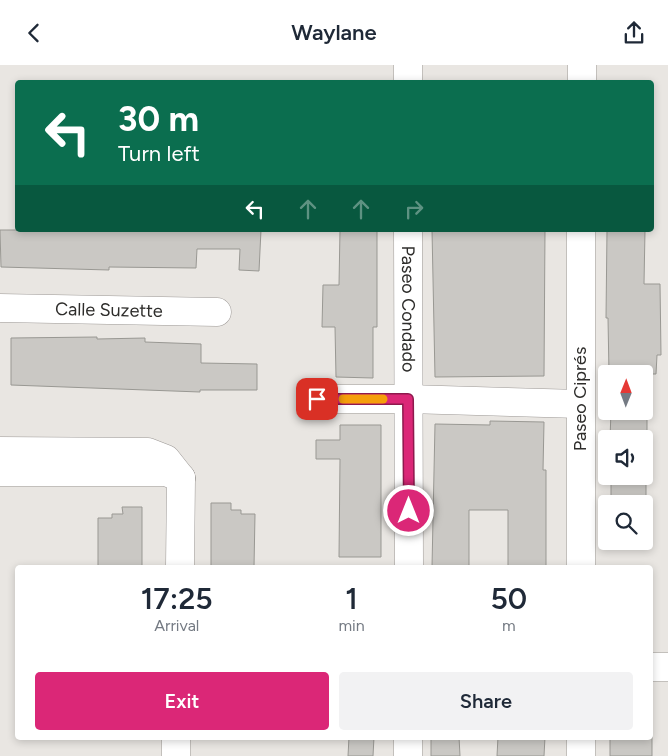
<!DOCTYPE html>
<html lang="en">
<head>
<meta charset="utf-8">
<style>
  :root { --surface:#fff; --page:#f2f2f3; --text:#1f2937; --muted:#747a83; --accent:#db2777 }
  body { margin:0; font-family:Figtree,sans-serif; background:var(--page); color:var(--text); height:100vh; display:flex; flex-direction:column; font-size:19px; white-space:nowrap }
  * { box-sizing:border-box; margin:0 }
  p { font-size:16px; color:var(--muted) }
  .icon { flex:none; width:28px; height:28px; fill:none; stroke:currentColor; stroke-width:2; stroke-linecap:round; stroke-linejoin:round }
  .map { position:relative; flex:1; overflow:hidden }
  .side { position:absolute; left:15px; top:500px; width:638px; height:175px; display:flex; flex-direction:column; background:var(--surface); border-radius:5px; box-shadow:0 2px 8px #0003 }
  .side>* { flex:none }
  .top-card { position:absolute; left:15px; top:15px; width:639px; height:152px; border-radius:5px; box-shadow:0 2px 8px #0003; background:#0b6e4f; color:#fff; overflow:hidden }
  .needle { width:32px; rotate:1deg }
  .fabs { position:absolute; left:598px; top:300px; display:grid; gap:10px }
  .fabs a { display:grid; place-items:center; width:55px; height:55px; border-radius:5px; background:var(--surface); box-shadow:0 2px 8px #0003; font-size:25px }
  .pin { position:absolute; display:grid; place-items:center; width:42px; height:42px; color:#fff; margin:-21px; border-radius:10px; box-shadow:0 2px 8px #0006 }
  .me { position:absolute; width:55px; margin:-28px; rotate:0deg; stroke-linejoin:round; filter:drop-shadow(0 0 4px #0008) }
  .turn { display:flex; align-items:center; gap:18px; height:105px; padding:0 20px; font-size:22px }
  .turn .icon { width:65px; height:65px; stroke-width:2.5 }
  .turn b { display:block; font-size:35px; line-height:42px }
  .lanes { display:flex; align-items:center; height:48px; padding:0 20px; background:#0003; justify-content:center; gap:25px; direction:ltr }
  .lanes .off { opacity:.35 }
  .eta { display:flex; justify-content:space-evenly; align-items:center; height:85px; text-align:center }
  .eta b { font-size:30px; font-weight:600; line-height:35px }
  .action { display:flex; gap:10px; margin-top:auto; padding:10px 20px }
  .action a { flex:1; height:58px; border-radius:5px; background:var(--accent); color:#fff; font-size:20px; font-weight:600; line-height:58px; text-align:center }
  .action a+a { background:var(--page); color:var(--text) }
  header { display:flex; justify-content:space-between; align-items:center; height:65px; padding:0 20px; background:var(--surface); font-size:22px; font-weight:600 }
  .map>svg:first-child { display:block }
  .building { fill:#cac8c4; stroke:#999893 }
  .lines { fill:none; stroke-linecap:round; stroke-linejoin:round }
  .minor-casing { stroke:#9d9996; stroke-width:29 }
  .minor { stroke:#fff; stroke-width:28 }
  .route-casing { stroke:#8e194d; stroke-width:12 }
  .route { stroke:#db2777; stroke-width:9 }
  .slow { stroke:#f59e0b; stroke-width:9 }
  .labels { text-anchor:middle; stroke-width:4; stroke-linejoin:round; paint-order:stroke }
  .street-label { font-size:18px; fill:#2e2d2b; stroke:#fff }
</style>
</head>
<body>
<header><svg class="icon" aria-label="back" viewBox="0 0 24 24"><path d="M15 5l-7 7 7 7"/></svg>Waylane<svg class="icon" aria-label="share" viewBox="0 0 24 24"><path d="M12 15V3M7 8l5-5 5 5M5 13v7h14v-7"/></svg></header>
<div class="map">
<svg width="668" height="691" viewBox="0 0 668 691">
  <rect width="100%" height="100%" fill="#e9e6e2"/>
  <!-- building -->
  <g class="building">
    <path d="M0 165H261L259 206 239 205 240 184H197L196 203 109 202V205L1 202Z"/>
    <path d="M340 165H377V262H373V313L336 312 335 262H322L323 220H339Z"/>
    <path d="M432 165H545L544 311 435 312Z"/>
    <path d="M607 165H645L644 219H660L661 290H657L656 309H609L608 253H606Z"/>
    <path d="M97 272V274L145 273V277L201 279V298L257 299V325H200V327L11 320V273Z"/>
    <path d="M611 346H647V374H610Z"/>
    <path d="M490 356 544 357 543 405H546V502H508V445H469V502H432L435 359 490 360Z"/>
    <path d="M340 360H381V492H339L340 394H316V375H340Z"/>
    <rect x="611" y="411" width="35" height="28"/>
    <path d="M211 438H231V445H241V449H255L254 502H211Z"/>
    <path d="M122 442H142V502H98V453H112V449H123Z"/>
    <path d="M349 672H374L373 691H348Z"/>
    <path d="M431 672H459L460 691H431Z"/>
    <path d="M498 672H545L544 691H497Z"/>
    <rect x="610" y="672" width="42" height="19"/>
  </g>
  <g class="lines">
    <!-- minor casing -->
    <g class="minor-casing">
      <g id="minor">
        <path d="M408 0V18"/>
        <path d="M582 18V0"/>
        <path id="s1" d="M408 165 409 502"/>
        <path id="s2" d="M0 243 217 247"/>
        <path d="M317 334H408L580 339"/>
        <path d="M0 386 148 387 166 394 181 413"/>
        <path d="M0 407H166L181 413"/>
        <path d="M180 502 181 413"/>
        <path d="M581 502V165"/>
        <path d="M650 602H668"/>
        <path d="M176 691V672"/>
        <path d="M408 691V672"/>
        <path d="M581 691V672"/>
      </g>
    </g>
    <!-- minor -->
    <use href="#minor" class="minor"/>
  </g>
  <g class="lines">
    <!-- route casing -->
    <g class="route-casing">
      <path id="route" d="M317 334H408L409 446"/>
    </g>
    <!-- route -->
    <use href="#route" class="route"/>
    <!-- slow -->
    <path class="slow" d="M343 334H383"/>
  </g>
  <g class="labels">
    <!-- street labels -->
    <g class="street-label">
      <text dy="6" stroke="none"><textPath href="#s1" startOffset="79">Paseo Condado</textPath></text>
      <text dy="6" stroke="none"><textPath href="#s2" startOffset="109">Calle Suzette</textPath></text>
      <text transform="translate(580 334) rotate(-90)" y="6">Paseo Ciprés</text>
    </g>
  </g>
</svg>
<div class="fabs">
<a><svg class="needle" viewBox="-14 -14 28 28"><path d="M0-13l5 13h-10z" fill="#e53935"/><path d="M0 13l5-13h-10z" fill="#747a83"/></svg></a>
<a><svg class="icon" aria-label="sound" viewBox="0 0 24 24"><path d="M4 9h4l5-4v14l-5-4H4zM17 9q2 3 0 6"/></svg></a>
<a><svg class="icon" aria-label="search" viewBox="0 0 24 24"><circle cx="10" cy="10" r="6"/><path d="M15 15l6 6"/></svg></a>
</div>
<div class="pin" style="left:317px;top:334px;background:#d93025"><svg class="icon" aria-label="arrive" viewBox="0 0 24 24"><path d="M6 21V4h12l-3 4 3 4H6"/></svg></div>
<svg class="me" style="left:409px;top:446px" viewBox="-20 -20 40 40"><circle r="17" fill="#db2777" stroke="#fff" stroke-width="3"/><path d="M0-11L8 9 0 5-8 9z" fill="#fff"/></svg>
<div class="top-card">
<div class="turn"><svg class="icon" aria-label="left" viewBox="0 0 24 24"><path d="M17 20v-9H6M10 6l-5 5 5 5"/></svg><div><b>30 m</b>Turn left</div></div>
<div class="lanes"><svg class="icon" aria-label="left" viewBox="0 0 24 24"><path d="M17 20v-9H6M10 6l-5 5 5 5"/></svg><svg class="icon off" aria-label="ahead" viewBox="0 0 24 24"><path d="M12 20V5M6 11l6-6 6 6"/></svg><svg class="icon off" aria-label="ahead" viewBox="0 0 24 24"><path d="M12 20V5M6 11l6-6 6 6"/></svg><svg class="icon off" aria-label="right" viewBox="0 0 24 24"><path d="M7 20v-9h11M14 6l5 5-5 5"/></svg></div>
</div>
<section class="side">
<div class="eta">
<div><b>17:25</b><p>Arrival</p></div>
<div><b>1</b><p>min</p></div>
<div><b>50</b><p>m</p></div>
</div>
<div class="action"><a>Exit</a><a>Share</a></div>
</section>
</div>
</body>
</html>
